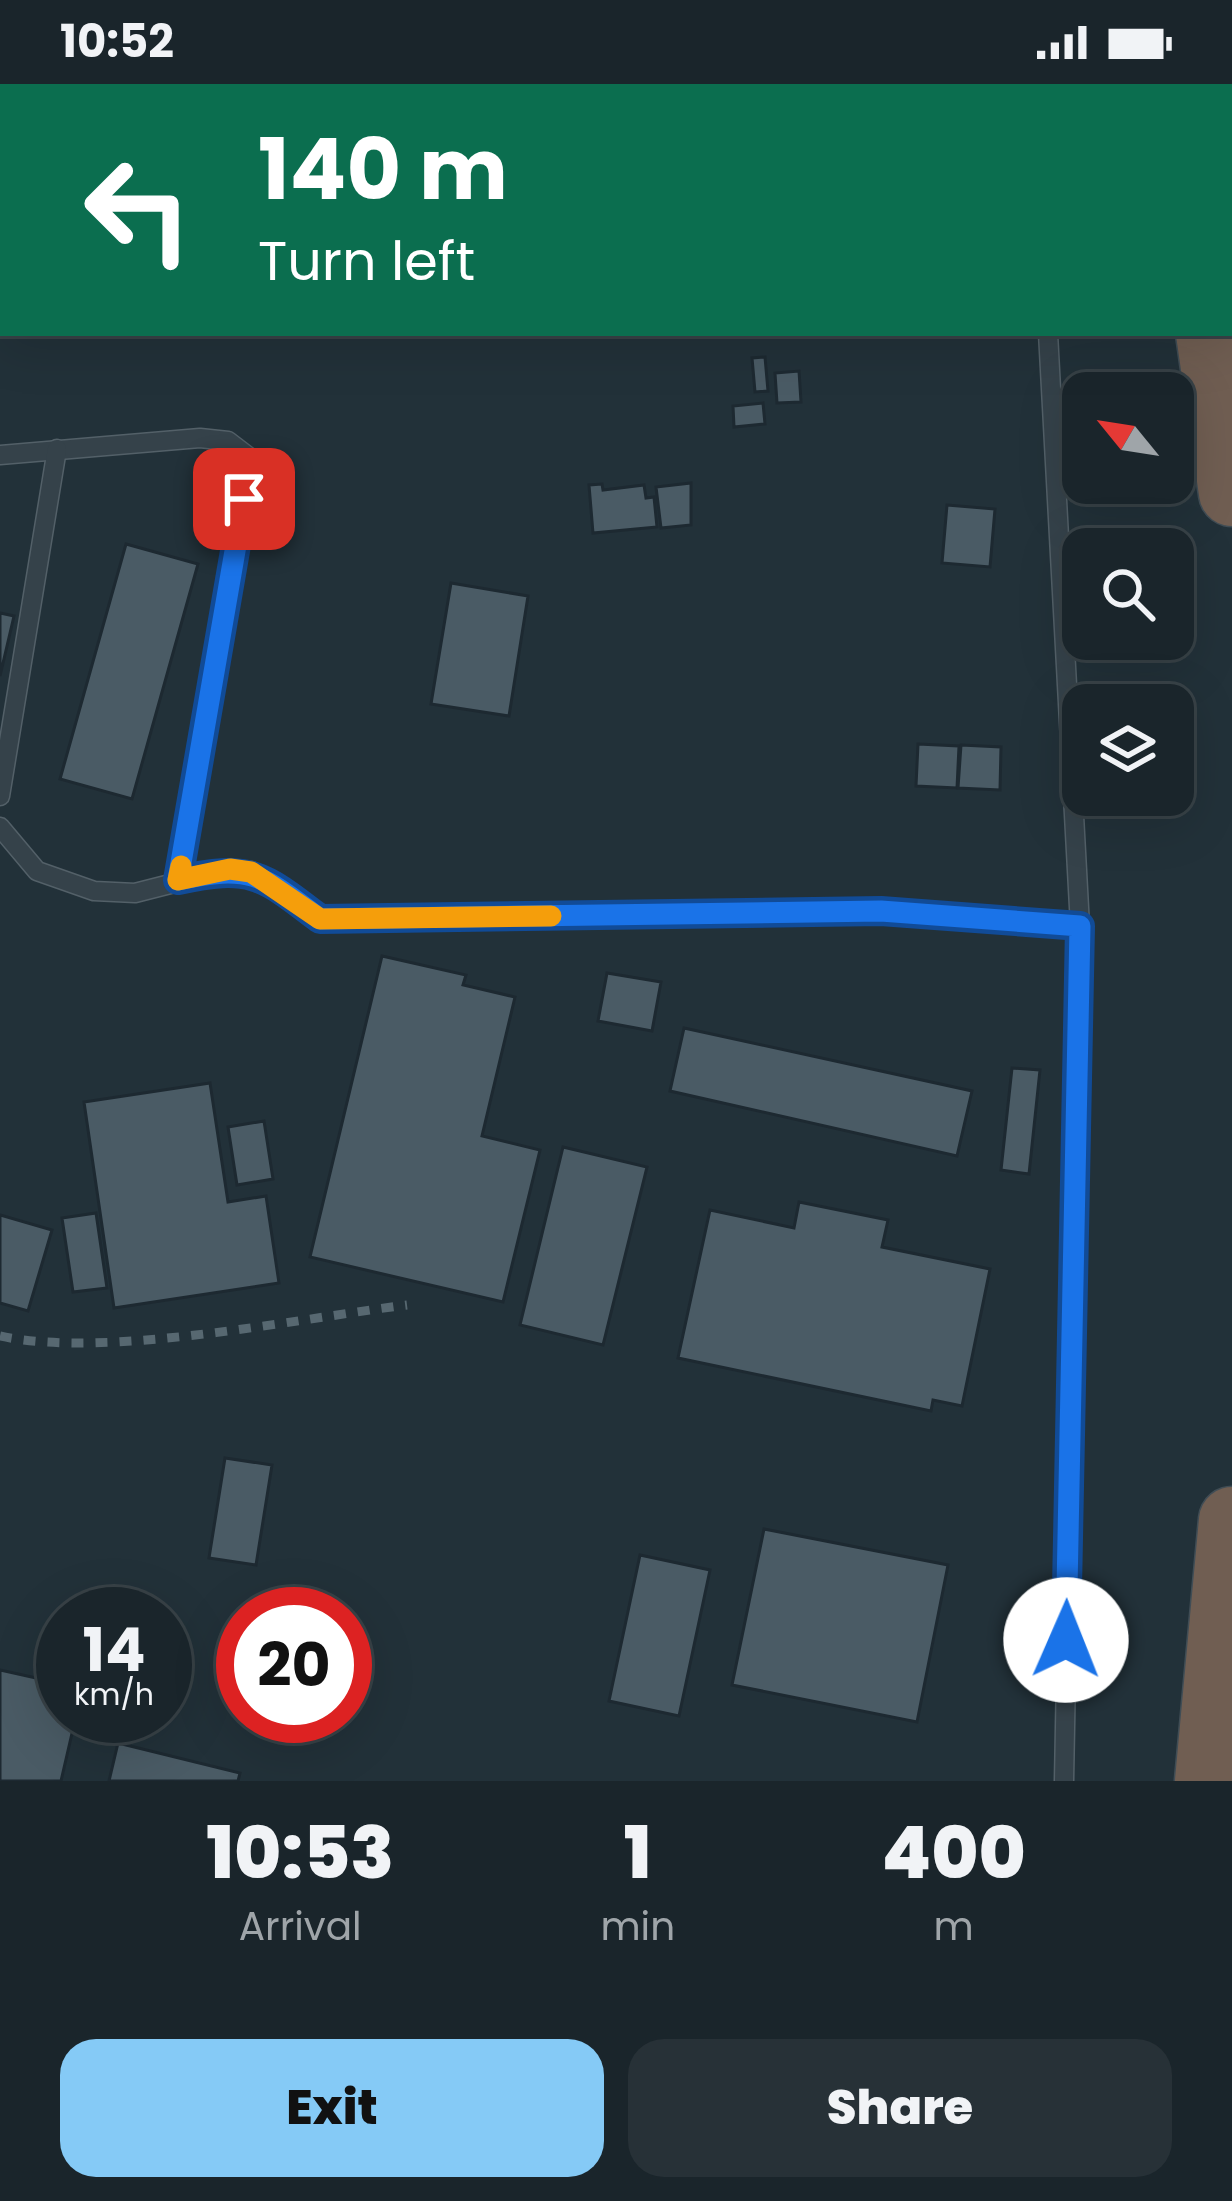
<!DOCTYPE html>
<html lang="en">
<head>
<meta charset="utf-8">
<style>
  :root { --surface:#1a252b; --page:#273137; --text:#f1f3f6; --muted:#9fa5a9; --line:#384247; --accent:#85caf6 }
  body { margin:0; font-family:Poppins,sans-serif; background:var(--page); color:var(--text); height:100vh; display:flex; flex-direction:column; font-size:45px; white-space:nowrap }
  * { box-sizing:border-box; margin:0 }
  p { font-size:39px; color:var(--muted) }
  .icon { flex:none; width:66px; height:66px; fill:none; stroke:currentColor; stroke-width:2; stroke-linecap:round; stroke-linejoin:round }
  .map { position:relative; height:1697px; overflow:hidden }
  .drawer { display:flex; flex-direction:column; background:var(--surface); flex:1 }
  .drawer>* { flex:none }
  .hud { position:absolute; left:0px; top:0px; width:1233px; height:252px; box-shadow:0 12px 48px #0002,0 0 0 3px var(--line); background:#0b6e4f; color:#fff; overflow:hidden }
  .needle { width:78px; rotate:300deg }
  .buttons { position:absolute; left:1062px; top:288px; display:grid; gap:24px }
  .buttons a { display:grid; place-items:center; width:132px; height:132px; border-radius:24px; background:var(--surface); box-shadow:0 12px 48px #0002,0 0 0 3px var(--line); font-size:60px }
  .speed { position:absolute; left:36px; top:1503px; display:flex; gap:24px; font-size:60px; font-weight:700; text-align:center }
  .speed>* { display:grid; place-content:center; width:156px; height:156px; border-radius:50%; background:var(--surface); box-shadow:0 12px 48px #0002,0 0 0 3px var(--line); line-height:1 }
  .speed small { font-size:30px; font-weight:400 }
  .speed .limit { border:18px solid #d22; background:#fff; color:#111 }
  .pin { position:absolute; display:grid; place-items:center; width:102px; height:102px; color:#fff; margin:-51px; border-radius:24px; box-shadow:0 6px 18px #0006 }
  .me { position:absolute; width:132px; margin:-66px; rotate:1deg; stroke-linejoin:round; filter:drop-shadow(0 0 9px #0008) }
  .turn { display:flex; align-items:center; gap:42px; height:252px; padding:0 60px; font-size:54px }
  .turn .icon { width:156px; height:156px; stroke-width:2.5 }
  .turn b { display:block; font-size:84px; line-height:102px }
  .eta { display:flex; justify-content:space-evenly; align-items:center; height:204px; text-align:center }
  .eta b { font-size:72px; font-weight:800; line-height:84px }
  .button { display:flex; gap:24px; margin-top:auto; padding:24px 60px }
  .button a { flex:1; height:138px; border-radius:36px; background:var(--accent); color:#111; font-size:48px; font-weight:800; line-height:138px; text-align:center }
  .button a+a { background:var(--page); color:var(--text) }
  .status { display:flex; justify-content:space-between; align-items:center; height:84px; padding:0 60px; background:var(--surface); direction:ltr }
  .status svg { height:33px; fill:currentColor }
  .map>svg:first-child { display:block }
  .building { fill:#4a5b65; stroke:#1d2931; stroke-width:3 }
  .lines { fill:none; stroke-linecap:round; stroke-linejoin:round }
  .lane-casing { stroke:#536068; stroke-width:21 }
  .highway-casing { stroke:#404d55; stroke-width:69 }
  .lane { stroke:#35424a; stroke-width:18 }
  .highway { stroke:#705e52; stroke-width:66 }
  .rail { stroke:#576871; stroke-width:9; stroke-dasharray:12 12; stroke-linecap:butt }
  .route-casing { stroke:#114b97; stroke-width:30 }
  .route { stroke:#1a73e8; stroke-width:21 }
  .slow { stroke:#f59e0b; stroke-width:21 }
</style>
</head>
<body>
<div class="status"><b>10:52</b><svg viewBox="0 0 49 12"><path d="M0 12V9h3v3zM5 12V6h3v6zM10 12V3h3v9zM15 12V0h3v12zM26 1h20v11H26zM47 4h2v5h-2z"/></svg></div>
<div class="map">
<svg width="1232" height="1697" viewBox="0 0 1232 1697">
  <rect width="100%" height="100%" fill="#223139"/>
  <!-- building -->
  <g class="building">
    <path d="M765 273 768 307 755 308 752 274Z"/>
    <path d="M799 287 801 318 777 319 775 289Z"/>
    <path d="M763 319 765 340 734 343 733 322Z"/>
    <path d="M691 399V441L661 444 656 403Z"/>
    <path d="M602 400 603 406 644 401 646 414 654 413 657 443 593 449 589 401Z"/>
    <path d="M947 421 995 425 990 483 942 479Z"/>
    <path d="M126 460 198 480 132 715 60 695Z"/>
    <path d="M451 499 528 512 509 632 431 620Z"/>
    <path d="M0 529 14 532 0 592Z"/>
    <path d="M918 660 959 662 957 704 916 702Z"/>
    <path d="M961 661 1001 663 1000 706 958 704Z"/>
    <path d="M382 872 466 891 463 901 515 913 482 1052 540 1066 503 1218 310 1173Z"/>
    <path d="M607 889 661 898 652 947 598 937Z"/>
    <path d="M684 944 972 1007 957 1072 670 1007Z"/>
    <path d="M1012 984 1040 986 1029 1090 1001 1086Z"/>
    <path d="M210 999 228 1118 266 1112 279 1199 114 1224 84 1018Z"/>
    <path d="M264 1037 273 1095 237 1101 228 1043Z"/>
    <path d="M563 1063 647 1083 603 1261 520 1241Z"/>
    <path d="M799 1118 888 1136 882 1163 990 1185 962 1322 933 1316 931 1327 678 1274 710 1126 794 1144Z"/>
    <path d="M96 1129 107 1204 73 1208 62 1134Z"/>
    <path d="M0 1131 52 1146 28 1227 0 1219Z"/>
    <path d="M225 1374 272 1381 256 1481 209 1474Z"/>
    <path d="M764 1445 948 1481 917 1638 732 1601Z"/>
    <path d="M640 1471 710 1486 679 1632 609 1617Z"/>
    <path d="M0 1586 63 1600V1632H76L61 1697H0Z"/>
    <path d="M118 1659 240 1689 238 1697H109Z"/>
  </g>
  <g class="lines">
    <!-- lane casing -->
    <g class="lane-casing">
      <g id="lane">
        <path d="M1048 249 1080 842 1064 1697"/>
        <path d="M0 371 200 354 228 357 249 373 232 500 178 796"/>
        <path d="M0 712 57 365"/>
        <path d="M0 743 37 787 94 807 135 809 229 785 251 787 319 835 881 827 1080 842"/>
      </g>
    </g>
    <!-- highway casing -->
    <g class="highway-casing">
      <g id="highway">
        <path d="M1173 0V3"/>
        <path d="M1209 249 1232 409"/>
        <path d="M1208 1697 1232 1436"/>
      </g>
    </g>
    <!-- lane -->
    <use href="#lane" class="lane"/>
    <!-- highway -->
    <use href="#highway" class="highway"/>
    <!-- rail -->
    <path class="rail" d="M0 1252C107 1275 294 1235 407 1221"/>
  </g>
  <g class="lines">
    <!-- route casing -->
    <g class="route-casing">
      <path id="route" d="M244 415 178 796C251 780 263 791 320 835L881 827 1080 842 1066 1556"/>
    </g>
    <!-- route -->
    <use href="#route" class="route"/>
    <!-- slow -->
    <path class="slow" d="M181 782 178 796 230 785 251 788 320 835 551 832"/>
  </g>
</svg>
<div class="buttons">
<a><svg class="needle" viewBox="-14 -14 28 28"><path d="M0-13l5 13h-10z" fill="#e53935"/><path d="M0 13l5-13h-10z" fill="#9fa5a9"/></svg></a>
<a><svg class="icon" aria-label="search" viewBox="0 0 24 24"><circle cx="10" cy="10" r="6"/><path d="M15 15l6 6"/></svg></a>
<a><svg class="icon" aria-label="layers" viewBox="0 0 24 24"><path d="M12 4l9 5-9 5-9-5zM3 14l9 5 9-5"/></svg></a>
</div>
<div class="speed"><div>14<small>km/h</small></div><div class="limit">20</div></div>
<div class="pin" style="left:244px;top:415px;background:#d93025"><svg class="icon" aria-label="arrive" viewBox="0 0 24 24"><path d="M6 21V4h12l-3 4 3 4H6"/></svg></div>
<svg class="me" style="left:1066px;top:1556px" viewBox="-20 -20 40 40"><circle r="19" fill="#fff"/><path d="M0-13L10 11 0 6-10 11z" fill="#1a73e8"/></svg>
<div class="hud">
<div class="turn"><svg class="icon" aria-label="left" viewBox="0 0 24 24"><path d="M17 20v-9H6M10 6l-5 5 5 5"/></svg><div><b>140 m</b>Turn left</div></div>
</div>
</div>
<section class="drawer">
<div class="eta">
<div><b>10:53</b><p>Arrival</p></div>
<div><b>1</b><p>min</p></div>
<div><b>400</b><p>m</p></div>
</div>
<div class="button"><a>Exit</a><a>Share</a></div>
</section>
</body>
</html>
